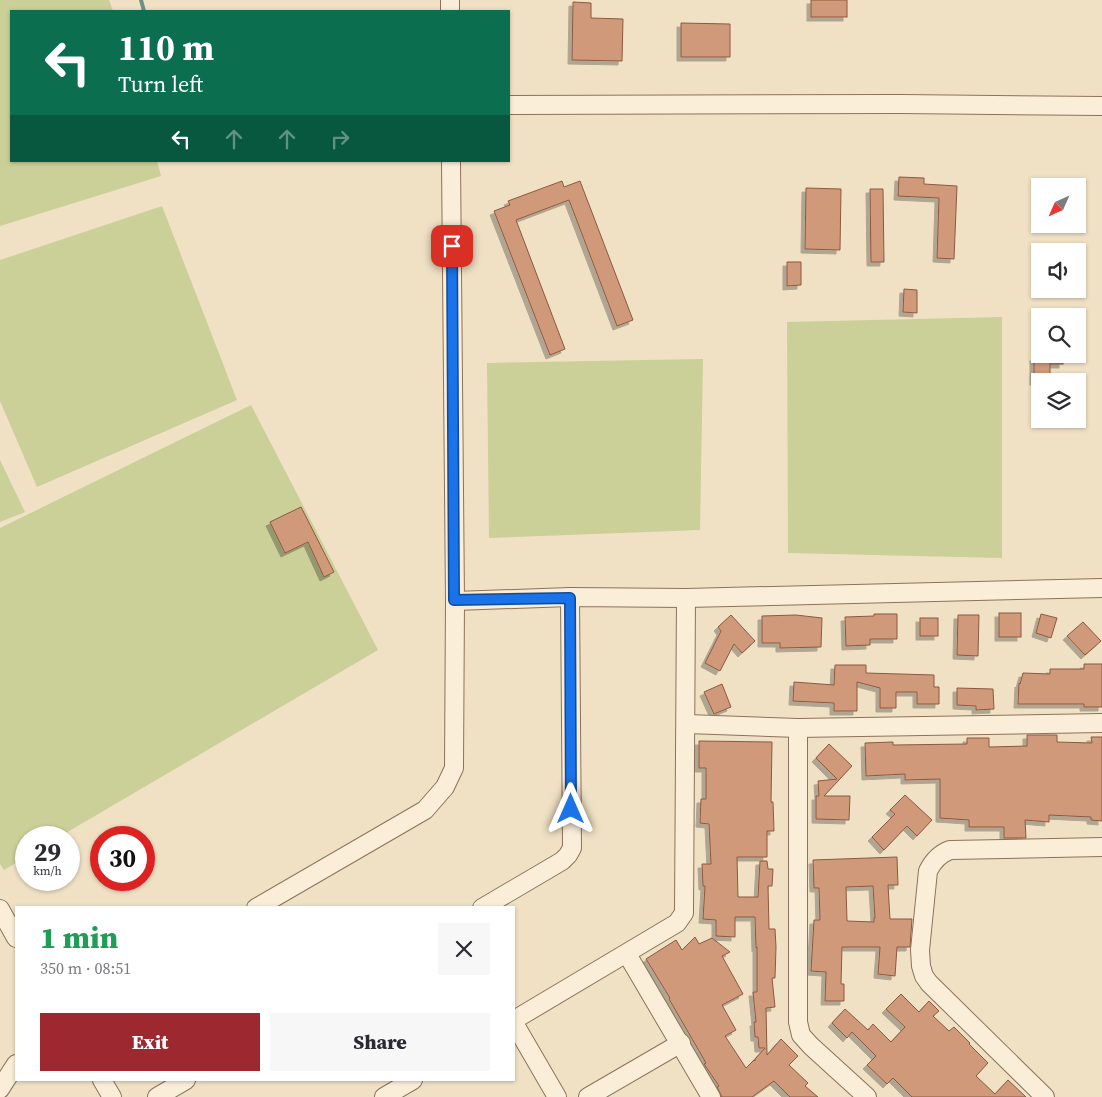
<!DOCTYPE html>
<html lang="en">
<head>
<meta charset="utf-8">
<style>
  :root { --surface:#fff; --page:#f7f7f7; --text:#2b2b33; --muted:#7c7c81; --accent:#9d282f }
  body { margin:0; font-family:"Source Serif 4",serif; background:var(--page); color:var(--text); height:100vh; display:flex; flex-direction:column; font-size:19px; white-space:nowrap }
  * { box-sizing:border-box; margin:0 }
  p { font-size:16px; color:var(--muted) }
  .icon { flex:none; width:28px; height:28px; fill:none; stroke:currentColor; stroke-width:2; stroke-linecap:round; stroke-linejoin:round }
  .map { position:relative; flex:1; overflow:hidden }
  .panel { position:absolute; left:15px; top:906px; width:500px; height:175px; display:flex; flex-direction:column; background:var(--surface); border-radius:0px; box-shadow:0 1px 4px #0004 }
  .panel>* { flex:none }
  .top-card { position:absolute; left:10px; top:10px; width:500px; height:152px; border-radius:0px; box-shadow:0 1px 4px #0004; background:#0b6e4f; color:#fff; overflow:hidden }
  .needle { width:32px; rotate:225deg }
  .tools { position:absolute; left:1031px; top:178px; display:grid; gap:10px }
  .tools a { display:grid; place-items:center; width:55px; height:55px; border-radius:0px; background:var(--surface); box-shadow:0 1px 4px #0004; font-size:25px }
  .speed { position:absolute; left:15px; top:826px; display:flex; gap:10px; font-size:25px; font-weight:700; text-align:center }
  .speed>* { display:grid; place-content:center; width:65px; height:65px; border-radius:50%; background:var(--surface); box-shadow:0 1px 4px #0004; line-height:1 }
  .speed small { font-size:12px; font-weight:400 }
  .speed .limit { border:8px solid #d22; background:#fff; color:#111 }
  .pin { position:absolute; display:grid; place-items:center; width:42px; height:42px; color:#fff; margin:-21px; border-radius:10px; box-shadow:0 2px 8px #0006 }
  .me { position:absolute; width:55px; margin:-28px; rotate:0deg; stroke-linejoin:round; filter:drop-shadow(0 0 4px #0008) }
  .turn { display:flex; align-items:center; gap:18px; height:105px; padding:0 25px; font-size:22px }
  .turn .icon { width:65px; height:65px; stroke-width:2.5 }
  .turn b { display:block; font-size:35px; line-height:42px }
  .lanes { display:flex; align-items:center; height:48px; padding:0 25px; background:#0003; justify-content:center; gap:25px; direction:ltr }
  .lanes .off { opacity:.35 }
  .round { display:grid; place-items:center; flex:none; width:52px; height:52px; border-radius:0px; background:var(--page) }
  .summary { display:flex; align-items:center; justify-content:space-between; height:85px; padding:0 25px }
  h1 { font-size:30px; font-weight:800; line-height:38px; color:#1e9e55 }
  .primary-button { display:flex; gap:10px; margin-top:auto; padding:10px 25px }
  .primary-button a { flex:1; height:58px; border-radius:0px; background:var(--accent); color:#fff; font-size:20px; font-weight:800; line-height:58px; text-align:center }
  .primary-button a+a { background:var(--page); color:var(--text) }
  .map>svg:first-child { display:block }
  .green { fill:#cbcf98 }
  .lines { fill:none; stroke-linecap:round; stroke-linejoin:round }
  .stream { stroke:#6d9287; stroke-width:4 }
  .building { fill:#cf997a; stroke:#8c593f; fill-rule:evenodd; filter:url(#shadow) }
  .minor-casing { stroke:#8c725a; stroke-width:20 }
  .minor { stroke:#faeed9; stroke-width:18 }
  .route-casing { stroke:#114b97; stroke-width:12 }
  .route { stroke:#1a73e8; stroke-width:9 }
</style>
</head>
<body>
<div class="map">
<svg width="1102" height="1097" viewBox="0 0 1102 1097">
  <defs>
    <filter id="shadow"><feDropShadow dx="-4" dy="4" stdDeviation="0" flood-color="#0004"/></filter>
  </defs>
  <rect width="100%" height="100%" fill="#f0e1c5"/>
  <!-- green -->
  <g class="green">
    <path d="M0 0H109L113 11H11V161H157L161 176 0 226Z"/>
    <path d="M162 206 237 400 37 487 0 401V260Z"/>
    <path d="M1002 317V558L788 553 787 322Z"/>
    <path d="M703 359 700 530 489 538 487 363Z"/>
    <path d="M251 405 378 650 59 837 26 838V857L4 870 0 864V528Z"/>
    <path d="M0 460 25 512 0 522Z"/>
  </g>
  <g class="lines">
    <!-- stream -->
    <path class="stream" d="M141 0 144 11"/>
  </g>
  <!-- building -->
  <g class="building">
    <rect x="811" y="0" width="36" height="17"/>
    <path d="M573 2 591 3V18L623 19 622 61 572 60Z"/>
    <path d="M681 23 730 24V57H681Z"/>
    <path d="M899 177 924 178V184L957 186 954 259 937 258 939 198 898 196Z"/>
    <path d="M562 181 564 187 580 181 633 320 617 326 569 200 516 220 565 349 550 355 494 211 510 205 508 201Z"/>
    <path d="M806 188 841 189 840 250 805 249Z"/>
    <path d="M870 189H883L884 262H871Z"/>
    <path d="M787 262H801V285L787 286Z"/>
    <path d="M904 289 917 290V313L903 312Z"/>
    <rect x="1050" y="354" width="13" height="10"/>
    <rect x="1034" y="357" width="16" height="24"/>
    <path d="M301 507 334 572 324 577 308 542 285 553 270 522Z"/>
    <rect x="999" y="613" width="22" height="24"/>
    <path d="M874 614H897V639H870V645L846 646 845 617 874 616Z"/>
    <path d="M1041 614 1057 618 1051 638 1036 633Z"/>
    <path d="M731 615 755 641 742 653 734 644 720 671 705 663 721 631 718 627Z"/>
    <path d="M796 615 822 618 821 647 780 648V643H762V616Z"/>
    <path d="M958 615H979L978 656 957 655Z"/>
    <rect x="920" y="618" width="18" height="18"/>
    <path d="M1083 622 1101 641 1085 655 1067 636Z"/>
    <path d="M1084 664H1102V707H1084V704H1018L1019 683 1020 684 1023 673 1050 674V669H1084Z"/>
    <path d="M835 665H866V673L934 675V687H939V704H917V692H896V708H880V688L857 682V711H834V703L793 701 794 682 834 685Z"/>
    <path d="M722 684 731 707 714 714 704 692Z"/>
    <path d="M957 688 993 689 994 709 976 710V706L957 705Z"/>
    <path d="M1027 735H1057V742L1092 743 1091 737H1102V821L1091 820V817L1049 815V822L1025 820 1026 838H1004V827H969V820L940 818V779L905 780V774L866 776 865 743 893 742V745L967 744V738H989V747L1027 746Z"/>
    <path d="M699 741 772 742 771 802H773L774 831H767V857H737L738 897H758L760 861H767L768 869H773L772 886H768L769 929H775L776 947 775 978H772L775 1007 766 1008 767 1055 781 1039 798 1056 789 1065 808 1083 805 1086 818 1097H790L774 1081 752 1097H722L717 1087 719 1086 704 1064 706 1063 669 999 670 998 646 959 676 940 682 950 695 937 699 944 712 938 730 952 722 956 743 994 722 1005 736 1030 725 1036 746 1068 754 1060 755 1061V1059L765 1048H759L758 1037H755L754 1022H756L753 992H757V947L756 948 755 917H735V937L716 936V920L703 919 705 886H703L702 864H711L709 824 700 823 701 799H706V768H699Z"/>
    <path d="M829 744 852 766 824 796H850L849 820 816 819V796H819L818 781 837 779 816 758Z"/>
    <path d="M905 795 932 820 917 836 907 826 884 850 872 837 895 814 890 810Z"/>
    <path d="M897 857 898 885H888L890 919H912L910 947H897L895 976 878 974 880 947H842L841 984H844V1001H825L826 972 811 971 814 920H820L819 888H814L813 860ZM873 886 875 918H874V922L847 921 846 887Z"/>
    <path d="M901 994 919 1012 929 1001 939 1011 933 1016 949 1031 954 1027 970 1043 969 1044 988 1063 976 1076 995 1094 1008 1080 1026 1097H912L893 1078 887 1084 867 1065 876 1056 852 1032 847 1038 832 1023 845 1009 868 1030 873 1024 891 1042 905 1027 886 1009Z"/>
  </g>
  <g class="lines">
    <!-- minor casing -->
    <g class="minor-casing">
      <g id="minor">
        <path d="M450 11V0"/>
        <path d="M509 105 901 104 1102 106"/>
        <path d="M455 601 570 597 686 598 1102 588"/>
        <path d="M687 724 798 728 1102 723"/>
        <path d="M798 728V1022L801 1035 811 1046 867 1097"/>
        <path d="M256 908 425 810 445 787 454 768 455 601 451 161"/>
        <path d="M482 908 562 861 568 855 572 848 570 597"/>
        <path d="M0 909 16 938"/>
        <path d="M627 954 711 1097"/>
        <path d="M514 1020 677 923 684 913 686 598"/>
        <path d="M514 1023 557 1097"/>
        <path d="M102 1080 112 1097"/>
        <path d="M0 1089 16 1064"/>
        <path d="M157 1097 186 1080"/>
        <path d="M384 1097 413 1080"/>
        <path d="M588 1097 681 1043"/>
        <path d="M1045 1097 929 983 924 976 921 966 920 950 928 871C933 861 939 854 950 850L1102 847"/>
      </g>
    </g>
    <!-- minor -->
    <use href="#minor" class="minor"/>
  </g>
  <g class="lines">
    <!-- route casing -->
    <g class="route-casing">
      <path id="route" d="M452 246 454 600 570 598 571 809"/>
    </g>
    <!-- route -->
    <use href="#route" class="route"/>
  </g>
</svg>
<div class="tools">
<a><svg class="needle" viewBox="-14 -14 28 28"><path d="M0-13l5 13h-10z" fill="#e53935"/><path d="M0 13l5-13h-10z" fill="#7c7c81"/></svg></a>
<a><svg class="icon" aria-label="sound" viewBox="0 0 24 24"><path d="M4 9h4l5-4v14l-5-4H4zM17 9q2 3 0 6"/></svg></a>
<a><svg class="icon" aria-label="search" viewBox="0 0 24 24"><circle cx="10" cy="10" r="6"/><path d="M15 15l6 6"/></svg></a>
<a><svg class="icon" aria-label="layers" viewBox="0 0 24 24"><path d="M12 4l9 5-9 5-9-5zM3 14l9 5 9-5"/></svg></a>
</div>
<div class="speed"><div>29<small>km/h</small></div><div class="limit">30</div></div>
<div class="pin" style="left:452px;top:246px;background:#d93025"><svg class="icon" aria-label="arrive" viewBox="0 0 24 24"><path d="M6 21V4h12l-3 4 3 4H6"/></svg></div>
<svg class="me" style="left:571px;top:809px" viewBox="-20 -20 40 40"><path d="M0-17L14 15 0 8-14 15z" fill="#1a73e8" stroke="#fff" stroke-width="4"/></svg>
<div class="top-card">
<div class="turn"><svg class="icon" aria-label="left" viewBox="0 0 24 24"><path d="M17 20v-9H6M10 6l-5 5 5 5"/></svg><div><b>110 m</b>Turn left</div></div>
<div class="lanes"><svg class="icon" aria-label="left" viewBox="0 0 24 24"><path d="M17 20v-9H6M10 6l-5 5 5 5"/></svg><svg class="icon off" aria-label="ahead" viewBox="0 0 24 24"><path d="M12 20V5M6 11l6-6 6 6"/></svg><svg class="icon off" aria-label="ahead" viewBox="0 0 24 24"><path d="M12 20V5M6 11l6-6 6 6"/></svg><svg class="icon off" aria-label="right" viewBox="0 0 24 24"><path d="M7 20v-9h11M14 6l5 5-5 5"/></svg></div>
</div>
<section class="panel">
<div class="summary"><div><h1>1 min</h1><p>350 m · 08:51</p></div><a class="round"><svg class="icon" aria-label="close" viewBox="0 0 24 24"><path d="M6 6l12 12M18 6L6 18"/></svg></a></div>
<div class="primary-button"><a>Exit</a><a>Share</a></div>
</section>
</div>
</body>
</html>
